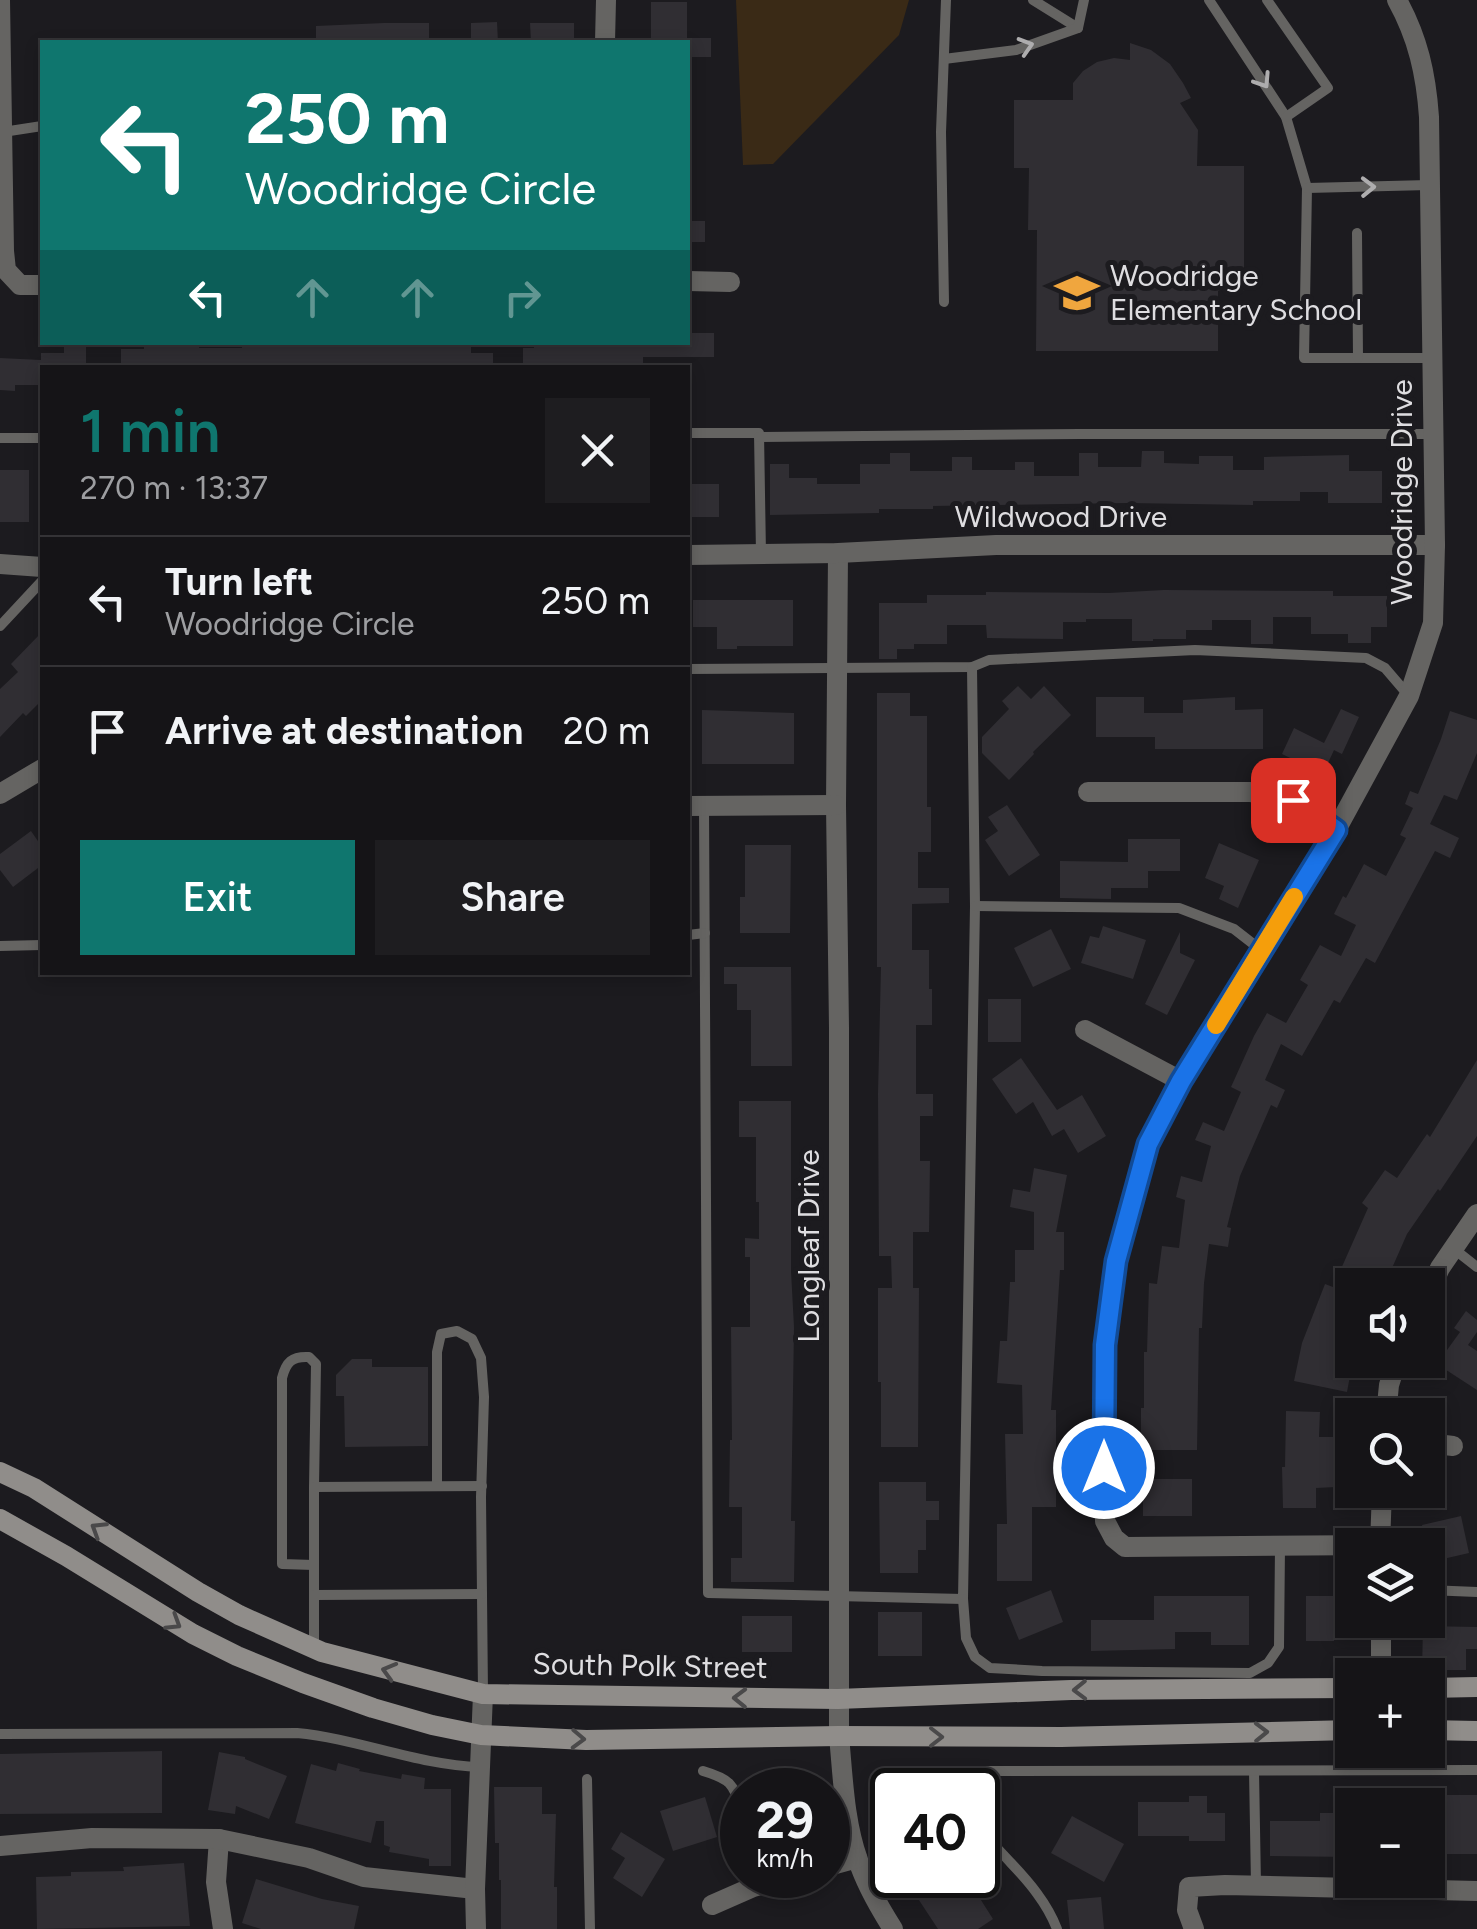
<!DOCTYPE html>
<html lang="en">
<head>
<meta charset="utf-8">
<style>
  :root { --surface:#151417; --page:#1e1d20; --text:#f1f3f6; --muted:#9d9ea1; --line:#343336; --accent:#0f766e }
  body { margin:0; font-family:Figtree,sans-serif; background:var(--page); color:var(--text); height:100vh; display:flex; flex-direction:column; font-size:38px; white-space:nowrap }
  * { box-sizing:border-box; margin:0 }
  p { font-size:32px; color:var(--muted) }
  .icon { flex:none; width:55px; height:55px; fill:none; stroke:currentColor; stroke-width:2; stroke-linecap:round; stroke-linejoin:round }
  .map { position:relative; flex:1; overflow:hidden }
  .drawer { position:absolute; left:40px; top:365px; width:650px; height:610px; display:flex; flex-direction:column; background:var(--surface); border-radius:0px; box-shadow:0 5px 15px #0003,0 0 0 2px var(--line) }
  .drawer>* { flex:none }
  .top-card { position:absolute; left:40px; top:40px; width:650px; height:305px; border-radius:0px; box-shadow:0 5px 15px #0003,0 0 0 2px var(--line); background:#0f766e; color:#fff; overflow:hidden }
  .fabs { position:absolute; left:1335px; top:1268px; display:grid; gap:20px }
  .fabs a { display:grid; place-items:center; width:110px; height:110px; border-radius:0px; background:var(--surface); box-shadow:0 5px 15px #0003,0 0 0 2px var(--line); font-size:50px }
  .speed { position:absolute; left:720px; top:1768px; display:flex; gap:20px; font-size:50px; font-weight:700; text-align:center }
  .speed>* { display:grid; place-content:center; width:130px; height:130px; border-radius:50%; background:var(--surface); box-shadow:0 5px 15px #0003,0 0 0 2px var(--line); line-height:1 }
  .speed small { font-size:25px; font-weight:400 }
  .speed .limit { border:5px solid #111; border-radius:15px; background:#fff; color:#111 }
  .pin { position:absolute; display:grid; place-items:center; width:85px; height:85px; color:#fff; margin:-42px; border-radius:20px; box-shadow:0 5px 15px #0006 }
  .me { position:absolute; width:110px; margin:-55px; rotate:0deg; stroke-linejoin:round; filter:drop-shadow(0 0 8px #0008) }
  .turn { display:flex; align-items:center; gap:35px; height:210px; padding:0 40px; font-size:45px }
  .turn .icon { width:130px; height:130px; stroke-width:2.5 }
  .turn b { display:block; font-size:70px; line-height:85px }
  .lanes { display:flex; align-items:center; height:95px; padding:0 40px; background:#0003; justify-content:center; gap:50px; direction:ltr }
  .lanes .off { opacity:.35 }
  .round { display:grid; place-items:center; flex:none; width:105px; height:105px; border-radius:0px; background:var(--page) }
  .head { display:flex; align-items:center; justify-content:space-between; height:170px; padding:0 40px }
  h1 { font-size:60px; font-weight:600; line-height:75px; color:var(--accent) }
  .action { display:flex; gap:20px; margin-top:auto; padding:20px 40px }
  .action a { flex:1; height:115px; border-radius:0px; background:var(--accent); color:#fff; font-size:40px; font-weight:600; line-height:115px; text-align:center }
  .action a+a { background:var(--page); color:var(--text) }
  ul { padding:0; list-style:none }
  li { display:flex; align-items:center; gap:30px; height:130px; padding:0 40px; border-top:2px solid var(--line) }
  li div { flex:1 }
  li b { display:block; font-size:38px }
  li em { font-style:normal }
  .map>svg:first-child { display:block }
  .green { fill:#3a2a16 }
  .building { fill:#302e33 }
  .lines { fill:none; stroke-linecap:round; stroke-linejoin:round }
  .service { stroke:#656462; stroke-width:10 }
  .minor { stroke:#656462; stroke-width:20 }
  .tertiary { stroke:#656462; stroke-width:20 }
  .secondary { stroke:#908d8a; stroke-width:20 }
  .oneway { stroke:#aeadae }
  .oneway2 { stroke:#4a494a }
  .route-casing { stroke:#114b97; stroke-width:25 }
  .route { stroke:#1a73e8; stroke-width:18 }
  .slow { stroke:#f59e0b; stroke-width:18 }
  .labels { text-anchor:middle; stroke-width:10; stroke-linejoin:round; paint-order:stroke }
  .poi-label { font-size:30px; fill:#dedde0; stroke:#1c1b1f; text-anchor:start }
  .street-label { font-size:30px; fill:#dedde0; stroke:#1c1b1f }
</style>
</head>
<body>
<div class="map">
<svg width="1477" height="1929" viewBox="0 0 1477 1929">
  <rect width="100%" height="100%" fill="#1c1b1f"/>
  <!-- green -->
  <path class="green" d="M736 0H909L899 35 773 164 743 165Z"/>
  <!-- building -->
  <g class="building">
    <rect x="651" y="2" width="36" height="40"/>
    <path d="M497 22 498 42H471V23Z"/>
    <path d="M384 23H429V42H316V26Z"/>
    <path d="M530 23H574V42H531Z"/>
    <rect x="688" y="38" width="23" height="19"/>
    <path d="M1130 43 1151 50 1170 64 1183 83 1191 98 1180 103 1198 130 1197 166H1244V291H1218V351H1036L1037 230H1028L1029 168H1014V100H1073V83L1083 71 1097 62 1114 58 1130 60Z"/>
    <rect x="688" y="221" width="17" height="21"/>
    <path d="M688 333H714V357H643V368H523V348H534V342H688Z"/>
    <path d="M64 342H86V368H42V385H15V391L0 390V358L41 360V353H64Z"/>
    <path d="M199 342V348H242V342H403V347H449V342H471V353H493V368H121V349H144V343Z"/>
    <path d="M1142 451H1164V463L1199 464V456H1233V470H1264V457L1349 455V471H1382V503H1328V492H1300V501H1253V505L1128 503 994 505 933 506V509H879V513L770 515V464H789V478H817V484H860V464H890V453H910V471H952V457H972V470H1015V462H1034V476H1079V453H1098V467H1141Z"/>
    <rect x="0" y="470" width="29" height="52"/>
    <rect x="688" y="484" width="31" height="33"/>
    <path d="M1164 590 1333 591V596H1387V627H1371V643H1348V634H1311V617H1273V644H1251V620H1212V630H1186V639H1153V641H1132V619H1086V622H1063V639L987 638 986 625H947V644H914V649H897V659H879V603H927V595H986V592L1109 593Z"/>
    <path d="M693 600H793V646H737V649H717V627H693Z"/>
    <path d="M42 632V700L26 716 23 713 0 737V689L18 672 11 664Z"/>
    <path d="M1018 686 1031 699 1044 686 1071 715 1033 752 1034 754 1009 780 982 753V737L1009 709 1002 701Z"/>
    <path d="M877 693H910V716H927V807H931V852H918V888H949V903L912 904V950H929V989H932V1025H916V1094H933V1116H920V1161H930L929 1232H913V1288H919L918 1447H881V1382H878V1288H892L891 1256H879L878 1094 881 967H877Z"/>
    <path d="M1096 697H1144V713H1183V700L1235 697V710L1263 709V749H1155V737H1096Z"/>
    <path d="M1341 709 1359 717 1342 754 1334 750 1323 774 1282 754 1294 728 1324 743Z"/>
    <path d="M702 710 794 713V764H702Z"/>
    <path d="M1450 711 1477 720V753L1457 800 1444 795 1430 824 1459 838 1450 858 1435 851 1375 963 1366 958 1340 1003 1334 1000 1302 1056 1281 1044 1265 1080 1285 1090 1277 1108 1271 1105 1240 1176 1227 1227 1231 1228 1228 1247 1209 1244 1204 1283 1202 1328H1199L1197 1450H1141V1408H1144V1352H1147L1149 1283 1157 1284 1162 1246 1179 1248 1185 1200 1176 1197 1181 1176 1202 1182 1211 1146 1195 1140 1203 1122 1224 1131 1241 1092 1231 1087 1254 1036 1267 1013 1286 1023 1308 985 1300 980 1320 945 1341 956 1356 925 1334 914 1343 896 1346 898 1364 864 1386 876 1406 838 1400 835 1413 808 1405 804 1410 791 1418 794 1441 739Z"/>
    <path d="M1007 805 1040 855 1009 876 985 840 998 831 988 817Z"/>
    <path d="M31 831 42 847V865L13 887 0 870V854Z"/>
    <path d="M1128 839H1180V871H1148V888H1111V899L1060 898V861L1128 862Z"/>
    <path d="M1219 843 1259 860 1238 908 1219 899 1224 886 1205 878Z"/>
    <path d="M745 845H791L790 933H740V897H745Z"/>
    <path d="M1103 926 1146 940 1133 979 1081 963 1090 936 1099 938Z"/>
    <path d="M1051 929 1071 969 1033 987 1014 948Z"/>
    <path d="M1180 932V953L1195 960 1167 1015 1145 1004Z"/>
    <path d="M724 967H791L792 1066H751V1010H737V984H724Z"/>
    <rect x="988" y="999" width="33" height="43"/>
    <path d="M1021 1058 1057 1110 1082 1095 1106 1136 1078 1153 1064 1129 1052 1136 1033 1102 1016 1114 992 1079Z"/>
    <path d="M1477 1060V1136L1440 1191 1438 1189 1407 1234 1385 1284 1352 1270V1365L1347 1392 1294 1381 1302 1343 1325 1284 1333 1287 1368 1208 1362 1203 1385 1170 1397 1178 1427 1134 1430 1137Z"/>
    <path d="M739 1101H791V1271L794 1327 791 1521H795L794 1582H731V1558H742V1507H729L730 1440H732L731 1327H750V1257H745V1238L759 1239V1202H756V1137H739Z"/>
    <path d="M1034 1168 1067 1175 1056 1232H1064V1270H1060L1051 1410H1056V1507H1032V1581H997V1524H1007L1005 1434H1023L1022 1385 997 1383 1000 1341H1007L1010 1282H1015V1250H1034V1212L1010 1207 1013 1189 1030 1192Z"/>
    <path d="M1466 1311 1477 1320V1332L1468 1345 1477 1351V1390L1437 1364 1460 1332 1454 1328Z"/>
    <path d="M352 1359H372V1367H428V1446L345 1447 344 1396H336V1375Z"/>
    <path d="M1286 1411 1320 1412 1319 1437H1335L1336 1487 1316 1488V1508H1283L1282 1467H1285Z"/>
    <rect x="1143" y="1479" width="49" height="37"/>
    <path d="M879 1482H926V1501H939V1520H926V1550H918V1573H880Z"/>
    <path d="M1461 1516 1469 1553 1430 1562 1422 1525Z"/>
    <path d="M1051 1590 1063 1622 1019 1640 1006 1608Z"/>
    <path d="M1154 1596H1249V1645H1211V1632H1175V1649L1091 1651V1620H1154Z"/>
    <path d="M1306 1596H1348V1633H1334V1641H1306Z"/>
    <rect x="878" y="1612" width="44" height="44"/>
    <rect x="742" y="1616" width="50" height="36"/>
    <path d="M1423 1626 1477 1627V1649H1466V1670H1422Z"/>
    <path d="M162 1751V1813L0 1814V1754Z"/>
    <path d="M219 1752 245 1757V1759L287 1776 269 1819 236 1806 235 1814 208 1810Z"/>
    <path d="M338 1763 360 1769 359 1771 401 1779 402 1774 425 1778 424 1789H451V1866H429V1859L389 1852 390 1847 384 1845V1821H376L371 1843 295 1823 311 1764 336 1771Z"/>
    <path d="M494 1787H542V1814H556L554 1887H557V1929H501V1880H499V1843H495Z"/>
    <rect x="1433" y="1795" width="44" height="59"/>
    <path d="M1189 1796H1207V1813H1225V1841H1189V1836H1138V1802H1189Z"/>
    <path d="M705 1797 717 1837 673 1851 660 1811Z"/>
    <path d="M1320 1813H1352V1857L1270 1856V1821H1320Z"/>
    <path d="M1072 1816 1124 1844 1104 1882 1051 1853Z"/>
    <path d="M621 1832 665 1859 642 1897 613 1878 625 1858 611 1849Z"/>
    <path d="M184 1863 190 1926 37 1929 36 1877 71 1876V1872L124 1871 123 1867Z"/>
    <path d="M904 1875H965L993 1919 978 1929H938L915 1894 913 1895Z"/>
    <path d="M256 1879 322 1899 359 1906 354 1929H261L242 1923Z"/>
    <path d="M1101 1897 1104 1929H1070L1067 1900Z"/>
  </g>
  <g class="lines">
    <!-- service -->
    <g class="service">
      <path d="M1033 0 1078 28"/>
      <path d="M1209 0 1286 117 1307 188 1304 358H1431"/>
      <path d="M1267 0 1328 88 1286 117"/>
      <path d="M944 59 1016 50 1078 28 1084 0"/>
      <path d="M3 132 42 126"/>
      <path d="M1307 188 1429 185"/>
      <path d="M1357 233 1358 358"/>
      <path d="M944 302 941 132 946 0"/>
      <path d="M688 433H759L761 554"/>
      <path d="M759 437 1080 434H1432"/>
      <path d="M0 438H42"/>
      <path d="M0 626 42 581"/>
      <path d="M688 669 972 667 989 660 1195 650 1366 658 1385 668 1409 696"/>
      <path d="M704 806 708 1593 963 1599 975 906 972 667"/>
      <path d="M975 906 1179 908 1234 929 1261 950"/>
      <path d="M688 935 705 933"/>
      <path d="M0 946 42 945"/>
      <path d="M1454 1249 1477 1267"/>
      <path d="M437 1486V1352L441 1334 457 1331 472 1339 481 1358 484 1397 481 1497 483 1693"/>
      <path d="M314 1565 282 1564V1378C286 1362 292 1356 309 1357L316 1364 314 1487"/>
      <path d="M1428 1590 1477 1592"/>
      <path d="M314 1595V1487L482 1486"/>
      <path d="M963 1599 966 1638 975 1657 990 1668 1042 1671 1250 1673 1268 1663 1279 1647 1280 1546"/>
      <path d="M314 1647V1595L482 1594"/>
      <path d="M0 1734 297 1733C359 1739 417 1765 480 1767"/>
      <path d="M703 1771C730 1779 733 1783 742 1810"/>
      <path d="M1254 1771 1256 1885"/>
      <path d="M587 1779 590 1929"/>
      <path d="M975 1790 977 1771 1477 1770"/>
      <path d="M978 1816C984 1838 995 1845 1010 1862 1029 1882 1047 1903 1057 1929"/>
    </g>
    <!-- minor -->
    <g class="minor">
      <path d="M0 0 4 251 6 270 20 285H42"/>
      <path d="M605 42 606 0"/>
      <path d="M688 281 730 282"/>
      <path d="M838 553 836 805 839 1028V1736C843 1777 844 1821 858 1860 866 1885 879 1907 893 1929"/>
      <path d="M688 555 838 553 996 545H1435"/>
      <path d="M0 564 42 567"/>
      <path d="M1088 792H1250L1293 800 1336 830"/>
      <path d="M0 794 42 769"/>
      <path d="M688 806 836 805"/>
      <path d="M1085 1030 1181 1081"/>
      <path d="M1428 1294 1440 1268 1477 1214"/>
      <path d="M1386 1415 1389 1385 1397 1360"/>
      <path d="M1428 1443 1453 1446"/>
      <path d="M1380 1545 1382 1490"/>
      <path d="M219 1839 216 1882 223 1929"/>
      <path d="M0 1846 92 1838 219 1839 309 1858 364 1877 475 1889"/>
      <path d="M828 1866 857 1858"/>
      <path d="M712 1905 753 1887 796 1875"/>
      <path d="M476 1929 475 1889 483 1694"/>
      <path d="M1194 1929 1187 1910 1189 1887 1225 1885 1477 1891"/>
    </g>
    <!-- tertiary -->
    <g class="tertiary">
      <path d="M1380 1545 1125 1547 1114 1538 1105 1521 1103 1441 1105 1345 1116 1261 1148 1144 1181 1081 1336 830 1409 696 1433 623 1435 545 1429 117C1426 74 1418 38 1397 0"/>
      <path d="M1381 1620V1675"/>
    </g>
    <!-- secondary -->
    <g class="secondary">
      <path d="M0 1472 34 1488 198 1592 239 1615 322 1652 483 1694 838 1699 1071 1690 1352 1688"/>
      <path d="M0 1519 66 1556 193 1634 237 1656 303 1683 373 1708 432 1725 481 1735 586 1740 839 1736 1061 1737 1352 1730"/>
      <path d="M1428 1688 1477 1687"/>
      <path d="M1428 1730 1477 1731"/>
    </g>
  </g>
  <!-- one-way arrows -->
  <defs><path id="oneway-chevron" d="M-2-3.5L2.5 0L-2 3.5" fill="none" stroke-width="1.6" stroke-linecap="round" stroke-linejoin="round" transform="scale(2.5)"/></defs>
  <g class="oneway">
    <use href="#oneway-chevron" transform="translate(1026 46) rotate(-17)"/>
    <use href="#oneway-chevron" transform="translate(1263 81) rotate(57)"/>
    <use href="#oneway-chevron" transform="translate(1368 187) rotate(-1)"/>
  </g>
  <g class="oneway2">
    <use href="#oneway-chevron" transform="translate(98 1529) rotate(-148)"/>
    <use href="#oneway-chevron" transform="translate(174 1623) rotate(32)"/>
    <use href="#oneway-chevron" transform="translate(389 1671) rotate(-164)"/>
    <use href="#oneway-chevron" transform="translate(1080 1690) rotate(179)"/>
    <use href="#oneway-chevron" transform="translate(740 1698) rotate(-179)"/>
    <use href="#oneway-chevron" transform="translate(1261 1732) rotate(-1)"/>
    <use href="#oneway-chevron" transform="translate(936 1737)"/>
    <use href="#oneway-chevron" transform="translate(578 1739) rotate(2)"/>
  </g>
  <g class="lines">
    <!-- route casing -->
    <g class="route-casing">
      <path id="route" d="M1104 1468 1105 1345 1116 1261 1148 1144 1181 1081 1336 830 1293 800"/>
    </g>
    <!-- route -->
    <use href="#route" class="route"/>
    <!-- slow -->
    <path class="slow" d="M1216 1025 1294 897"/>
  </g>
  <!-- icons -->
  <defs>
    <g id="school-bare" transform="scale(3.45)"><path d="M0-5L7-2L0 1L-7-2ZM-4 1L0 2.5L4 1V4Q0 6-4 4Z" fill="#f0a63e" stroke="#1c1b1f" stroke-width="2.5" paint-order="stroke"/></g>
  </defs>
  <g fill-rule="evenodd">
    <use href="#school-bare" x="1077" y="293"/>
  </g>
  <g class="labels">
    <!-- poi labels -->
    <g class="poi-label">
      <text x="1110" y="286">Woodridge<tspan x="1110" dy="34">Elementary School</tspan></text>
    </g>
    <!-- street labels -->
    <g class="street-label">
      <text transform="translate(1402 492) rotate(-90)" y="10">Woodridge Drive</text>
      <text x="1061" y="527">Wildwood Drive</text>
      <text transform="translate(809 1246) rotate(-90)" y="10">Longleaf Drive</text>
      <text transform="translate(650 1666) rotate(1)" y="10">South Polk Street</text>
    </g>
  </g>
</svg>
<div class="fabs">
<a><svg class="icon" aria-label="sound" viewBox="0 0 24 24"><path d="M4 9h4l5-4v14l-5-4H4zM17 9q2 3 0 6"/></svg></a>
<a><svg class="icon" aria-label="search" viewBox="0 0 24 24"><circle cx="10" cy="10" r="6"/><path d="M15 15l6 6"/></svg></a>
<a><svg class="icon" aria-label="layers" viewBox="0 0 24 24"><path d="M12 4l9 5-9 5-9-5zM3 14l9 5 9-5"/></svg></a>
<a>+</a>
<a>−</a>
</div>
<div class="speed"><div>29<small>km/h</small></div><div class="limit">40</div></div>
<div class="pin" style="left:1293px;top:800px;background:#d93025"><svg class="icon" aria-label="arrive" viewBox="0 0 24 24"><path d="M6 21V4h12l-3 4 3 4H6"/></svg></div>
<svg class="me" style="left:1104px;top:1468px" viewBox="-20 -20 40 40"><circle r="17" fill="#1a73e8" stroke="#fff" stroke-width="3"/><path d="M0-11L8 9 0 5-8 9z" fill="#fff"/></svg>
<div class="top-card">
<div class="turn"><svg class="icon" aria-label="left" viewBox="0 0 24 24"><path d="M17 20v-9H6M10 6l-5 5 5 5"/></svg><div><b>250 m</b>Woodridge Circle</div></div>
<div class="lanes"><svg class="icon" aria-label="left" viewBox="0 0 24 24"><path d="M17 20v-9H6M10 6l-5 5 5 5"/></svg><svg class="icon off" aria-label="ahead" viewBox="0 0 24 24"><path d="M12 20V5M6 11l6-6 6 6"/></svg><svg class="icon off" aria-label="ahead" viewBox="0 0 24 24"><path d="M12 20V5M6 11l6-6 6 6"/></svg><svg class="icon off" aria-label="right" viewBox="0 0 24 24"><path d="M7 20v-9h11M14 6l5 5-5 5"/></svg></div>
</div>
<section class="drawer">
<div class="head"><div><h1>1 min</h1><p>270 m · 13:37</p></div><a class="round"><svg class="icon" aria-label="close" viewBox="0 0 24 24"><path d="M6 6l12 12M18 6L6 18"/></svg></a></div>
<ul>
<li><svg class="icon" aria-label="left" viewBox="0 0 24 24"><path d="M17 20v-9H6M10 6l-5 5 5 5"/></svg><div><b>Turn left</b><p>Woodridge Circle</p></div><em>250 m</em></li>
<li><svg class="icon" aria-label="arrive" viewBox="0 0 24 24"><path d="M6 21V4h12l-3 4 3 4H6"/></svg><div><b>Arrive at destination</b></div><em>20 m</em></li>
</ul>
<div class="action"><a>Exit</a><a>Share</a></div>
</section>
</div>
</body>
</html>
